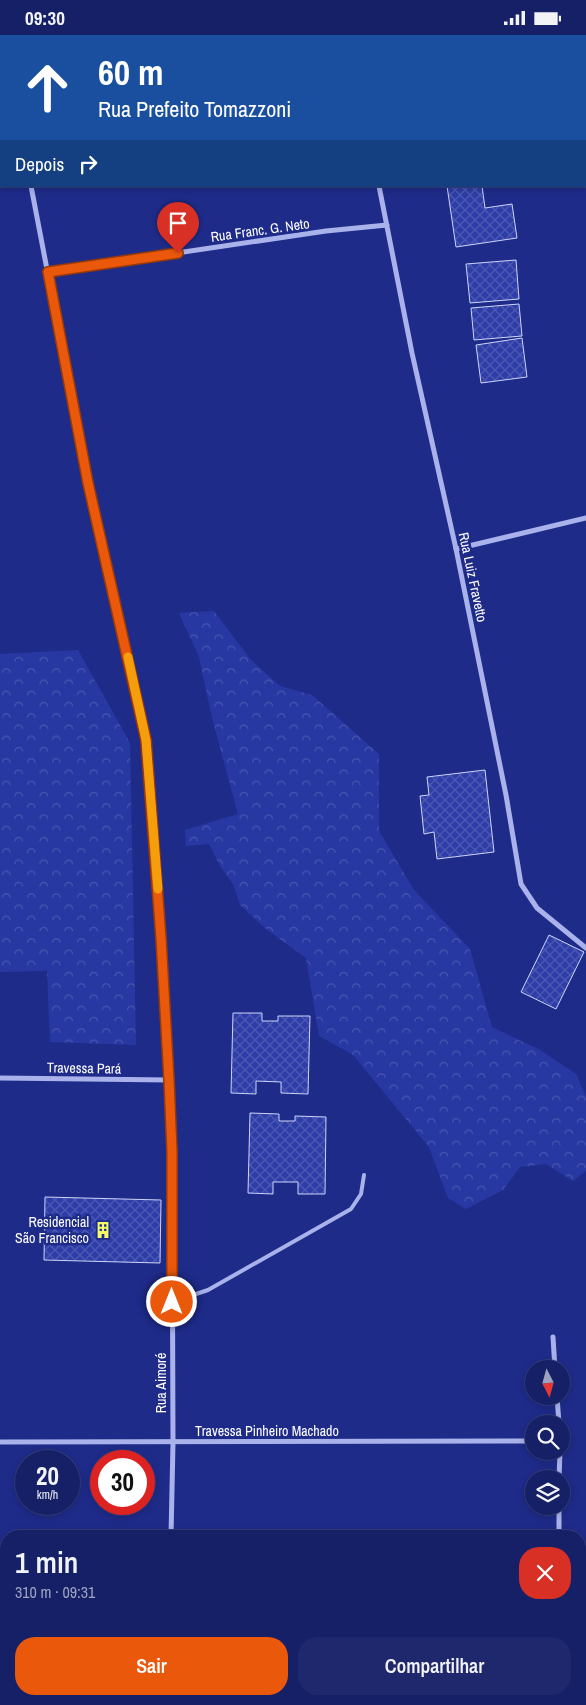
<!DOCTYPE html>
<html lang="pt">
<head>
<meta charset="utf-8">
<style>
  :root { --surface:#162067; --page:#1f286d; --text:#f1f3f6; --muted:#9ea3c0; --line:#353e7b; --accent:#ea580c }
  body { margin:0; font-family:"Archivo Narrow",sans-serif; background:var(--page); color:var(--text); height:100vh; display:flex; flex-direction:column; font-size:19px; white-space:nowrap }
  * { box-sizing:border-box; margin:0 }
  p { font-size:16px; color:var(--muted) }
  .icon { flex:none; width:28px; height:28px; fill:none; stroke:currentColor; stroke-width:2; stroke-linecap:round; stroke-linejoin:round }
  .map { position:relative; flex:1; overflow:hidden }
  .drawer { position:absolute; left:0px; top:1495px; width:586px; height:175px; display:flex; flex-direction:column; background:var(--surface); border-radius:20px 20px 0 0; box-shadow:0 2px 8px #0003,0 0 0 1px var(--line) }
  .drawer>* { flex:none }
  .hud { position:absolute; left:0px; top:0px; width:586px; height:152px; box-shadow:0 2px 8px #0003,0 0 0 1px var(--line); background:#1a4fa0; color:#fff; overflow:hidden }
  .needle { width:32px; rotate:174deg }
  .buttons { position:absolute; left:525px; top:1325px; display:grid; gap:10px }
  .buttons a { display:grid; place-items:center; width:45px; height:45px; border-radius:50%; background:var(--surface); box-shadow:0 2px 8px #0003,0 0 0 1px var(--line); font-size:25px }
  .speed { position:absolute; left:15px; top:1415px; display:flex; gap:10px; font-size:25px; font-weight:700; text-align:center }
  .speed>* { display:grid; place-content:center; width:65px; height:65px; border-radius:50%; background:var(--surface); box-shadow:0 2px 8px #0003,0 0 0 1px var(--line); line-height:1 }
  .speed small { font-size:12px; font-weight:400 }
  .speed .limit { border:8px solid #d22; background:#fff; color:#111 }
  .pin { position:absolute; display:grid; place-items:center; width:42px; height:42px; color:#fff; margin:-51px -21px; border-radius:50% 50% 50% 0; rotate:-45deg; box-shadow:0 0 5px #0007 }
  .pin .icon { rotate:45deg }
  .me { position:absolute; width:55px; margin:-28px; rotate:0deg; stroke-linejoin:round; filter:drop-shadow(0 0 4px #0008) }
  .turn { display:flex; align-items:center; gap:18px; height:105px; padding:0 15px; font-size:22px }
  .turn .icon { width:65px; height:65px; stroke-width:2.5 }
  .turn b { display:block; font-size:35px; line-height:42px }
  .then { display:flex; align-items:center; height:48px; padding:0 15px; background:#0003; gap:10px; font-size:19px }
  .round { display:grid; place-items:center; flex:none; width:52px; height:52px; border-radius:20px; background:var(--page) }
  .head { display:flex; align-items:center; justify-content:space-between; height:85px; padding:0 15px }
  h1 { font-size:30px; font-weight:600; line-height:38px }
  .primary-button { display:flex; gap:10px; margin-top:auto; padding:10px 15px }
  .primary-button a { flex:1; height:58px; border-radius:20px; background:var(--accent); color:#fff; font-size:20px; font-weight:600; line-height:58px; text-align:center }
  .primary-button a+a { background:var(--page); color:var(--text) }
  .status { display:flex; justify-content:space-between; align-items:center; height:35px; padding:0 25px; background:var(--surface); direction:ltr }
  .status svg { height:14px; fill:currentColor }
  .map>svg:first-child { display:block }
  .forest { fill:url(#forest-crowns) }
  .building { fill:url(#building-cross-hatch); stroke:#ced4f8 }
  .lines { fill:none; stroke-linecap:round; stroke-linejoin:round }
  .lane { stroke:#a9b2eb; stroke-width:4 }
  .street { stroke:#a9b2eb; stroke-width:5 }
  .route-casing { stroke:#983908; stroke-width:12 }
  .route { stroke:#ea580c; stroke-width:9 }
  .slow { stroke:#f59e0b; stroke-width:9 }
  .labels { text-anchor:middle; stroke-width:5; stroke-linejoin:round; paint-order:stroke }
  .street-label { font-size:14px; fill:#fff; stroke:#1e2b89 }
  .poi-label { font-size:14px; fill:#fff; stroke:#1e2b89; text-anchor:end }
</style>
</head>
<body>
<div class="status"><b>09:30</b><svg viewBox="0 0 49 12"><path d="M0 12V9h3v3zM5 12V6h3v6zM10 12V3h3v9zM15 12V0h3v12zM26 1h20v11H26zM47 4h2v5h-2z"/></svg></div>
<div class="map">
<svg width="586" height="1670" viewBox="0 0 586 1670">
  <defs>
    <pattern id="forest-crowns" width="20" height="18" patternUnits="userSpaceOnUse" patternTransform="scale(1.25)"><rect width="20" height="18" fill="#2838a2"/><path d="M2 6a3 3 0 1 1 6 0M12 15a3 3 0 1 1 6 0" fill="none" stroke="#4856b0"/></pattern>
    <pattern id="building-cross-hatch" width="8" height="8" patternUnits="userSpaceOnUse" patternTransform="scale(1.25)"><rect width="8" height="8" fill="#2e3da7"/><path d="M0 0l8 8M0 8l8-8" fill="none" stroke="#4d5ab4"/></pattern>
  </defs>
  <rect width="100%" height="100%" fill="#1e2b89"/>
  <!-- forest -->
  <g class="forest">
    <path d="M430 0H586V43L585 1H431Z"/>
    <path d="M214 576 251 625 280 651 312 660 379 719V796L414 855 470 914 492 992 540 1015 576 1039 586 1062V1136L573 1146 546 1129 520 1132 503 1155 466 1174 448 1163 429 1112 353 1020 319 1001 306 923 266 894 240 870 233 849 220 831 209 809 186 811 185 795 238 779 212 683 199 622 179 578Z"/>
    <path d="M78 615 130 708 136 1010 50 1007 47 936 0 937V619Z"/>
  </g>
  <!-- building -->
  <g class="building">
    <path d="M447 151H482L485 173 512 169 517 203 456 212Z"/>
    <path d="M516 225 519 264 470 268 466 229Z"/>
    <path d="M519 269 522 301 474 305 471 273Z"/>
    <path d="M522 303 527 342 481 348 476 310Z"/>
    <path d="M485 735 494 817 437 824 434 797 424 799 420 761 429 760 427 742Z"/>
    <path d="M549 900 584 917 556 974 521 957Z"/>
    <path d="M233 978H262V986H278V981H310L308 1059 281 1058V1047L256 1046V1059L231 1058Z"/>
    <path d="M250 1078 279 1079V1086H295V1081L326 1082 325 1159H298V1147H273V1159L248 1158Z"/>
    <path d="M45 1162 161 1165 160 1228 44 1225Z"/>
  </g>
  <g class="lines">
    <!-- lane -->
    <path class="lane" d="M172 1267 208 1255 351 1174 361 1159 364 1140"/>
    <!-- street -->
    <g class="street">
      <path d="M0 0 1 5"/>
      <path d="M346 0 347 1"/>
      <path d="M31 151 88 448 147 705 161 903 172 1117 173 1408 171 1501"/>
      <path d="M379 151 412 318 456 514 506 760 521 849 537 873 586 913"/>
      <path d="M48 237 326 196 387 190"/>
      <path d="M456 514 586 483"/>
      <path d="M0 1043 169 1045"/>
      <path d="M553 1302 555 1334"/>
      <path d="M557 1361 559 1389"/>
      <path d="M0 1407 534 1406"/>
      <path d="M559 1444 560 1416"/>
      <path d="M559 1501V1471"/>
      <path d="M167 1670V1664"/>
      <path d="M556 1670V1664"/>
    </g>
  </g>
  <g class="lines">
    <!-- route casing -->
    <g class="route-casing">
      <path id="route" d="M172 1267V1117L169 1045 161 903 146 705 88 448 48 237 178 218"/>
    </g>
    <!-- route -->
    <use href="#route" class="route"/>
    <!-- slow -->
    <path class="slow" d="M128 622 146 705 158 854"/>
  </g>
  <!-- icons -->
  <defs>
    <g id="building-bare" transform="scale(1.35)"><path d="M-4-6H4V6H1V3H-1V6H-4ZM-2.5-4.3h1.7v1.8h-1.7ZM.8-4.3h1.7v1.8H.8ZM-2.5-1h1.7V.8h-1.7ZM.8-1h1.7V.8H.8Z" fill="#f5fa69" stroke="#1e2b89" stroke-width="2.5" paint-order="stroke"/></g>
  </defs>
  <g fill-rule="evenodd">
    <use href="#building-bare" x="103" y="1195"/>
  </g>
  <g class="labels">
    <!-- street labels -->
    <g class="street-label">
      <text transform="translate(260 195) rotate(-8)" y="5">Rua Franc. G. Neto</text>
      <text transform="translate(473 542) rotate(78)" y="5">Rua Luiz Fravetto</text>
      <text transform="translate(84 1033) rotate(1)" y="5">Travessa Pará</text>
      <text transform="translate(161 1348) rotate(-90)" y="5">Rua Aimoré</text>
      <text x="267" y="1401">Travessa Pinheiro Machado</text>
    </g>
    <!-- poi labels -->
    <g class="poi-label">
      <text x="89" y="1192">Residencial<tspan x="89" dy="16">São Francisco</tspan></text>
    </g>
  </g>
</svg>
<div class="buttons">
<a><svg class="needle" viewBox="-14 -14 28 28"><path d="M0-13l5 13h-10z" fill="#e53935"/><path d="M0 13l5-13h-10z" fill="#9ea3c0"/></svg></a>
<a><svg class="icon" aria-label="search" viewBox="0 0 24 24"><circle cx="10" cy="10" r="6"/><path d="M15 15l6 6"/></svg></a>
<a><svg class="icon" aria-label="layers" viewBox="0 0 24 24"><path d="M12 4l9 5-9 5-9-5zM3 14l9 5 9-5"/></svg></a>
</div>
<div class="speed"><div>20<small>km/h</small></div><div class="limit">30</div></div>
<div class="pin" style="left:178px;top:218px;background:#d93025"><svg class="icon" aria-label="arrive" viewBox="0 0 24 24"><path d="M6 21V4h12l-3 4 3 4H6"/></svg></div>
<svg class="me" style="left:172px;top:1267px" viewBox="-20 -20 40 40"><circle r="17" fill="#ea580c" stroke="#fff" stroke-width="3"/><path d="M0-11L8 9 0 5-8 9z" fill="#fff"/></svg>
<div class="hud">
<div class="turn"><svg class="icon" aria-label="ahead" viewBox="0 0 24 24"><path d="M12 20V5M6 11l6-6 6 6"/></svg><div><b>60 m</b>Rua Prefeito Tomazzoni</div></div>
<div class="then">Depois<svg class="icon" aria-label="right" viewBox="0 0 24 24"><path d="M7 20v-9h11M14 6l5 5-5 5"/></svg></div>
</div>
<section class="drawer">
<div class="head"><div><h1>1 min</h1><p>310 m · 09:31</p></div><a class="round" style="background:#d93025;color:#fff"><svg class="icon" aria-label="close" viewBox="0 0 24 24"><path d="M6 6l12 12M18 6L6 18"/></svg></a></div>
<div class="primary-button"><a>Sair</a><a>Compartilhar</a></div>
</section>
</div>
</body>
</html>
